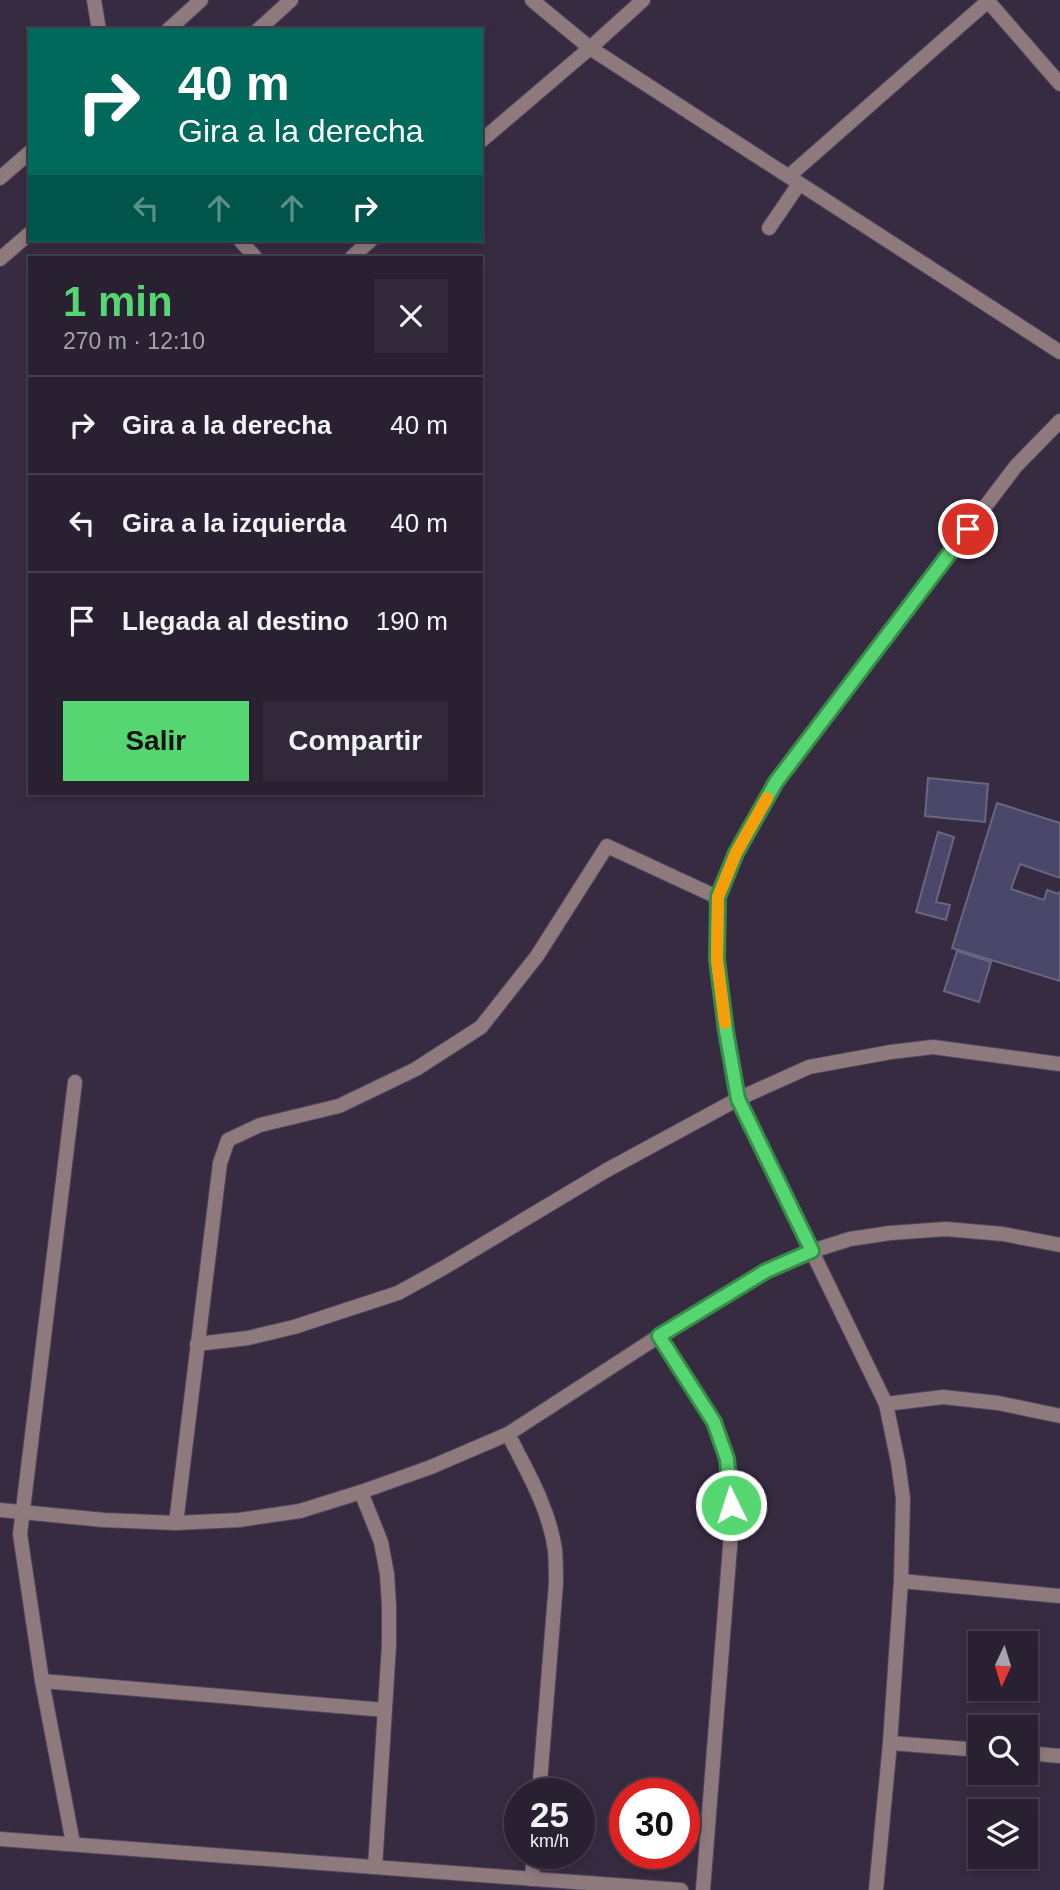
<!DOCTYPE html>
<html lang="es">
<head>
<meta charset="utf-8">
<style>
  :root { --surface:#292031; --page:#312839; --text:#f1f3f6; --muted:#a5a3ab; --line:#453e4d; --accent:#56d671 }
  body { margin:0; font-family:Helvetica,sans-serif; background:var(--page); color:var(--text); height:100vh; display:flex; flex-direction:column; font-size:26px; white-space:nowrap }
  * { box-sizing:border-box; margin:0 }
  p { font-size:23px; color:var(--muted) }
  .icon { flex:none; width:38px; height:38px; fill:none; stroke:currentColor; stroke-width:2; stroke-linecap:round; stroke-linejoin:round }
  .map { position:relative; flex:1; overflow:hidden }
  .side { position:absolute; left:28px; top:256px; width:455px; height:539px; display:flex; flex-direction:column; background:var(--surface); border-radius:0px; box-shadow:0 4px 10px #0003,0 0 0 2px var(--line) }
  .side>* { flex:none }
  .top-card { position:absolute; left:28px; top:28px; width:455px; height:214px; border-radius:0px; box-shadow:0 4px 10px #0003,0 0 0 2px var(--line); background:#00695c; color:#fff; overflow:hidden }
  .needle { width:46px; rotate:184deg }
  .tools { position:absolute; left:968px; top:1631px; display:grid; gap:14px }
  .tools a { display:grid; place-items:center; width:70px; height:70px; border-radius:0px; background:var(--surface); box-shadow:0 4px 10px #0003,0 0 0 2px var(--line); font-size:35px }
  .speed { position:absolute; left:504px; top:1778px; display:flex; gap:14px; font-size:35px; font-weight:700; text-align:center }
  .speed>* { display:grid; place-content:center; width:91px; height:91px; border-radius:50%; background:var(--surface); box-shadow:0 4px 10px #0003,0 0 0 2px var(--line); line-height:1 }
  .speed small { font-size:18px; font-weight:400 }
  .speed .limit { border:10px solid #d22; background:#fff; color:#111 }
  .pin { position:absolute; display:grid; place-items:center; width:60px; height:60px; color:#fff; margin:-30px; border:4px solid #fff; border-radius:50%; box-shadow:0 2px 7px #0007 }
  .me { position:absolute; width:77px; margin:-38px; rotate:356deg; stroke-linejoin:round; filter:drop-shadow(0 0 5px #0008) }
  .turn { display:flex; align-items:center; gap:24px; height:147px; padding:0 35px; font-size:32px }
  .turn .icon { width:91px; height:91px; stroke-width:2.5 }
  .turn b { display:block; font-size:49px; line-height:60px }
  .lanes { display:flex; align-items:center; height:66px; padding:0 35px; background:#0003; justify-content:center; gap:35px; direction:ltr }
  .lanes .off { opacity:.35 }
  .round { display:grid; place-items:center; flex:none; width:74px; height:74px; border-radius:0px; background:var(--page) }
  .summary { display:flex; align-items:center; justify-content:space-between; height:119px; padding:0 35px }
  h1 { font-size:42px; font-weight:700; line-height:52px; color:var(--accent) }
  .button { display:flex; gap:14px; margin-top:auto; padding:14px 35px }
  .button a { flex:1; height:80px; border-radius:0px; background:var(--accent); color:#111; font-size:28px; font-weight:700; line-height:80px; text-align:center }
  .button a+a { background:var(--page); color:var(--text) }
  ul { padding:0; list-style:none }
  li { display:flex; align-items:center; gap:21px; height:98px; padding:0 35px; border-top:2px solid var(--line) }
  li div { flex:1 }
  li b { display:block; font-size:26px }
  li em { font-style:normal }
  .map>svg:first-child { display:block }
  .building { fill:#4a476a; stroke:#686680; stroke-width:2 }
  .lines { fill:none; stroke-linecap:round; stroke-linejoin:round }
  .service-casing { stroke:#54485d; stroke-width:16 }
  .minor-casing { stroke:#54485d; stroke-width:16 }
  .service { stroke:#8e7a7c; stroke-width:14 }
  .minor { stroke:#8e7a7c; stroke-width:14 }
  .route-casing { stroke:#388b49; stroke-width:18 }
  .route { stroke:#56d671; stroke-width:12 }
  .slow { stroke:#f59e0b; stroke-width:12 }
</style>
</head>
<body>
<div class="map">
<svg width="1060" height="1890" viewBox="0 0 1060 1890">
  <rect width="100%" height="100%" fill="#372b41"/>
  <!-- building -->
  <g class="building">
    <path d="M928 778 988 784 985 822 925 816Z"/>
    <path d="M997 803 1060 823V878L1020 864 1011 889 1044 900 1047 890 1059 894 1060 891V981L952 948Z"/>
    <path d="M938 832 954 837 936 902 950 905 946 920 916 912Z"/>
    <path d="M957 951 991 962 979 1002 944 991Z"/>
  </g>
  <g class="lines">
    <!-- service casing -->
    <g class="service-casing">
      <path id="service" d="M769 228 799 184"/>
    </g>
    <!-- minor casing -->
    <g class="minor-casing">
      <g id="minor">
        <path d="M94 0 99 30"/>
        <path d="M532 0 590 48 1060 352"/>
        <path d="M987 0 1060 84"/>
        <path d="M168 30 201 0"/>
        <path d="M258 30 291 0"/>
        <path d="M481 141 590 48 643 0"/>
        <path d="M789 176 988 1"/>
        <path d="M0 178 30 152"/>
        <path d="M240 240 255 257"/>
        <path d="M352 257 371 240"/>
        <path d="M0 259 30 233"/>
        <path d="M659 1336C682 1372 719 1418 728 1461 732 1480 731 1501 732 1521L703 1890"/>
        <path d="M197 1344 248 1338 294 1327 398 1293 445 1267 607 1170 738 1099 809 1067 891 1052 933 1047 1060 1064"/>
        <path d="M886 1404 943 1397 998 1403 1060 1416"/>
        <path d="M508 1434C527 1471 549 1508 555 1550 556 1561 556 1572 556 1583L539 1794"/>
        <path d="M361 1492 381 1542 387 1574 389 1605V1645L375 1867"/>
        <path d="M0 1510 104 1520 176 1523 239 1520 300 1511 361 1492 431 1467 508 1434 659 1336 766 1271 812 1251 850 1239 890 1233 946 1229 1003 1234 1060 1245"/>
        <path d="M176 1523 220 1163 228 1140 260 1125 339 1106 416 1069 481 1027 537 956 607 846 717 897"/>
        <path d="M901 1581 1060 1596"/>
        <path d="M42 1681 385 1710"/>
        <path d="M890 1743 980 1750"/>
        <path d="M1026 1753 1060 1756"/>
        <path d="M0 1839 681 1890"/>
        <path d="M73 1843 42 1681 20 1534 75 1082"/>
        <path d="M532 1879 534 1853"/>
        <path d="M876 1890 890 1743 901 1581 903 1498 898 1462 886 1404 738 1099 726 1031 717 960V897L736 853 776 782 1016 466 1060 421"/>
      </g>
    </g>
    <!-- service -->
    <use href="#service" class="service"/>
    <!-- minor -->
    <use href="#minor" class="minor"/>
  </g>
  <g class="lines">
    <!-- route casing -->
    <g class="route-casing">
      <path id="route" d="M731 1505 727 1459 714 1422 659 1336 766 1271 812 1251 738 1099 726 1031 717 960 718 897 736 853 776 782 968 529"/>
    </g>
    <!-- route -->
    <use href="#route" class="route"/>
    <!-- slow -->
    <path class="slow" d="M725 1023 717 960 718 897 736 853 767 798"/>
  </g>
</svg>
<div class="tools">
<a><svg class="needle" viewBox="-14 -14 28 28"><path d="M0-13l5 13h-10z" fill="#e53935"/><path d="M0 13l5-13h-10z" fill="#a5a3ab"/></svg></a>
<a><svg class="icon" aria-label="search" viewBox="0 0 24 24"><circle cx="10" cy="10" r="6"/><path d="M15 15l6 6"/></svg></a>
<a><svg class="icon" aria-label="layers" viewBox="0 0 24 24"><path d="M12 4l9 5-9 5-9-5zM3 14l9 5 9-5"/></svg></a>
</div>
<div class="speed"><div>25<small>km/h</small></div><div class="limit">30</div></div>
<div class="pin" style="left:968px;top:529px;background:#d93025"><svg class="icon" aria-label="arrive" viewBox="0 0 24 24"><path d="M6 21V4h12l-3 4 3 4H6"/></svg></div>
<svg class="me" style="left:731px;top:1505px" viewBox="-20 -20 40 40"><circle r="17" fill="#56d671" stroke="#fff" stroke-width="3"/><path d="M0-11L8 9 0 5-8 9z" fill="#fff"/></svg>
<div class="top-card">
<div class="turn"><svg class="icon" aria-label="right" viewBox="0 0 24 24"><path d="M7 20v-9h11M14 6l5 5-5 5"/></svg><div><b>40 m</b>Gira a la derecha</div></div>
<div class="lanes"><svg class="icon off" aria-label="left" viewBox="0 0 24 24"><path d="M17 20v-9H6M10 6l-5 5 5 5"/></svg><svg class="icon off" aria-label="ahead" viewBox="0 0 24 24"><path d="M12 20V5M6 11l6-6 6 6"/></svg><svg class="icon off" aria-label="ahead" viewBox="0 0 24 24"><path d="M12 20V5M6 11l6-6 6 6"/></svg><svg class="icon" aria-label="right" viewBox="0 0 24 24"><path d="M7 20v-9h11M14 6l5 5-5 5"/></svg></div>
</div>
<section class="side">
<div class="summary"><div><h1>1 min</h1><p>270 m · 12:10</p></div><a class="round"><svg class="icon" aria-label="close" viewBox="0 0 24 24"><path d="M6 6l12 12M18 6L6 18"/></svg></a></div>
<ul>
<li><svg class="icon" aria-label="right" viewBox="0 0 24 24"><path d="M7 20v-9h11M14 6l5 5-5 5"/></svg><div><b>Gira a la derecha</b></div><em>40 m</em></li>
<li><svg class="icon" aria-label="left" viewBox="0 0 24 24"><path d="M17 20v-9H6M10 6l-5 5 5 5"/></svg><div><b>Gira a la izquierda</b></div><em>40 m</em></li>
<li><svg class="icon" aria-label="arrive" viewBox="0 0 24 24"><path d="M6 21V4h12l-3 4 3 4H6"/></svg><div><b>Llegada al destino</b></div><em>190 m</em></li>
</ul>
<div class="button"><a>Salir</a><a>Compartir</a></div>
</section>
</div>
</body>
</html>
